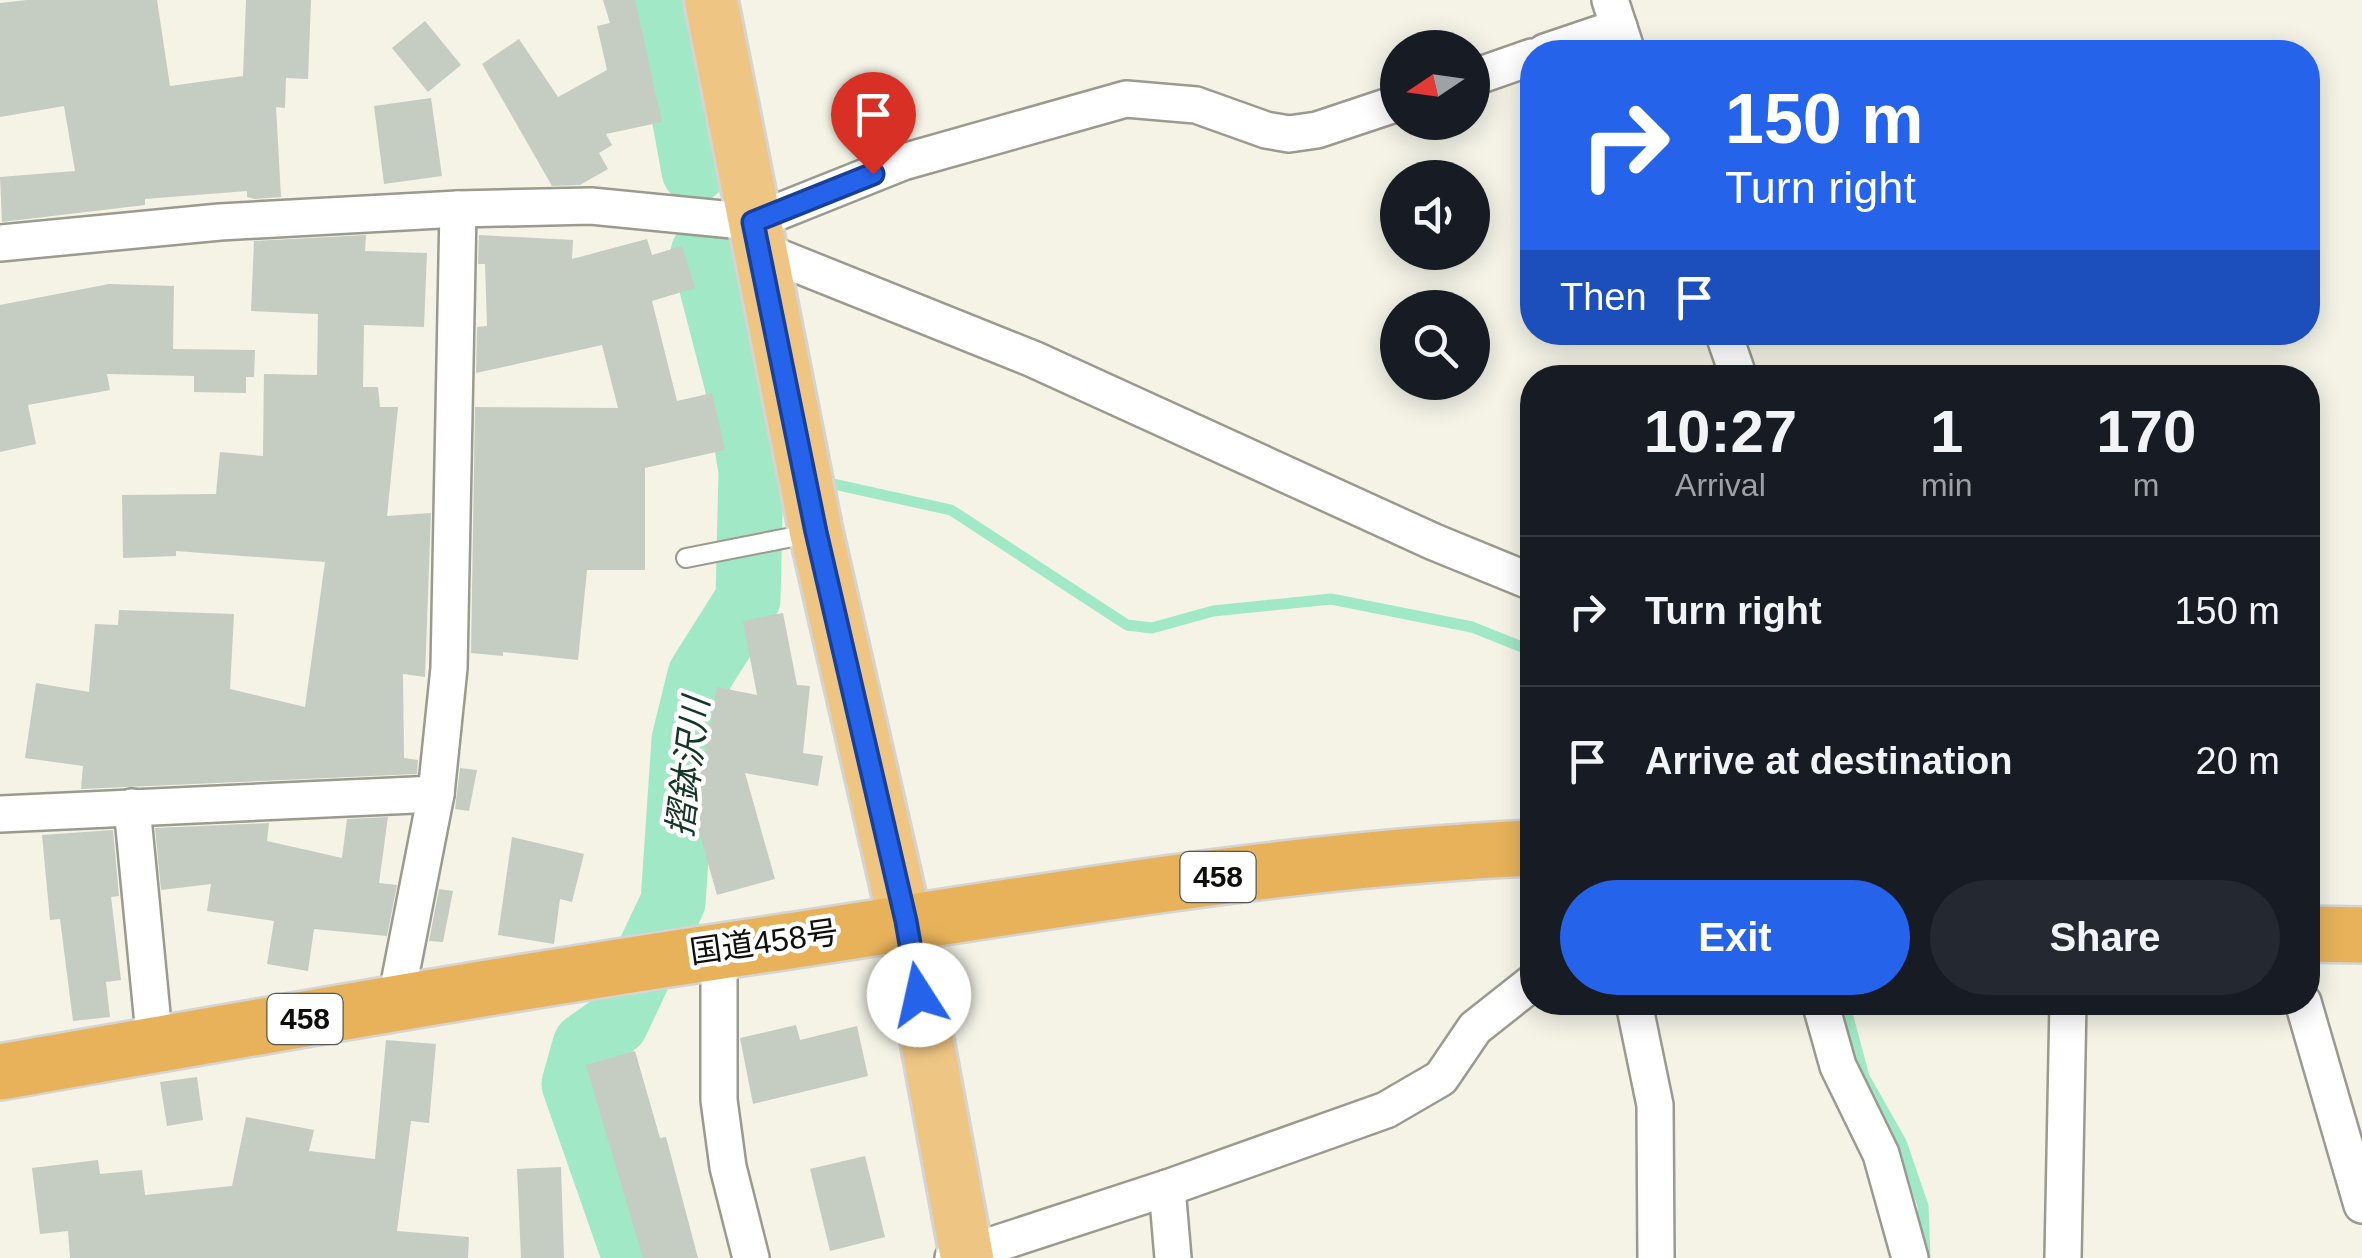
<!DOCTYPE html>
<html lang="en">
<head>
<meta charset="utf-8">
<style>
  :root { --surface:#171b24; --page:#242831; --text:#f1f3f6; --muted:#9ea1a6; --line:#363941; --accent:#2563eb }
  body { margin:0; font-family:Helvetica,"Noto Sans JP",sans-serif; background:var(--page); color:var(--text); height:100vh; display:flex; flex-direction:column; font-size:38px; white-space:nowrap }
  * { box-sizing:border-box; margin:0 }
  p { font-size:32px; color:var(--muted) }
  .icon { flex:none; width:55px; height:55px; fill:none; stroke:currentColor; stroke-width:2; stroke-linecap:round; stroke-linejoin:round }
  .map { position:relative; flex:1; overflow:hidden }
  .drawer { position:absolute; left:1520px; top:365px; width:800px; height:650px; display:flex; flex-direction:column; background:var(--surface); border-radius:40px; box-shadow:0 5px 25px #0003 }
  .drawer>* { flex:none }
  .hud { position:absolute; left:1520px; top:40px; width:800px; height:305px; border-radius:40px; box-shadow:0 5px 25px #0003; background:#2563eb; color:#fff; overflow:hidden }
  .needle { width:65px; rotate:257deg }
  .fabs { position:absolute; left:1380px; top:30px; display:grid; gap:20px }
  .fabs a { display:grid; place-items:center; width:110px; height:110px; border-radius:50%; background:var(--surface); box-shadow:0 5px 25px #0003; font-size:50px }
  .pin { position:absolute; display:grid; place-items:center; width:85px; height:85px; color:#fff; margin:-102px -42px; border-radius:50% 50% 50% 0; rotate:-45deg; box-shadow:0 0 10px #0007 }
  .pin .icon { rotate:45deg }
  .me { position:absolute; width:110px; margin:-55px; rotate:350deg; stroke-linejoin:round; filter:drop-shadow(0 0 8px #0008) }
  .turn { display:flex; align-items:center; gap:35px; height:210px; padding:0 40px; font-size:45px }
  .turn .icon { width:130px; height:130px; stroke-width:2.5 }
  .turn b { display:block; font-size:70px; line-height:85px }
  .then { display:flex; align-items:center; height:95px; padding:0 40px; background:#0003; gap:20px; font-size:38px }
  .eta { display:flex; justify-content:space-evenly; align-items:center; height:170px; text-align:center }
  .eta b { font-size:60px; font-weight:700; line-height:70px }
  .cta { display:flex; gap:20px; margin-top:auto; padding:20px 40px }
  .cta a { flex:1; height:115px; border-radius:60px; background:var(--accent); color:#fff; font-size:40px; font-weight:700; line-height:115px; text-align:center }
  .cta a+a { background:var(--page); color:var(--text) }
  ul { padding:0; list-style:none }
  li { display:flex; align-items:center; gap:30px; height:150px; padding:0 40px; border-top:2px solid var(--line) }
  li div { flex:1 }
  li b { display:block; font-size:38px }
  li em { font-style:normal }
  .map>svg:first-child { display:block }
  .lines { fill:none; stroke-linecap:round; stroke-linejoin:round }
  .stream { stroke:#a0e8c6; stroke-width:11 }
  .river { stroke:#a0e8c6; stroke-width:65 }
  .building { fill:#c5ccc1 }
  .service-casing { stroke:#9b9a8e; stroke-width:22 }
  .minor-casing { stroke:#9b9a8e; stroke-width:40 }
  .primary-casing { stroke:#d4d4d3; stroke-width:58 }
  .trunk-casing { stroke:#d4d4d3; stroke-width:60 }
  .service { stroke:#fff; stroke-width:18 }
  .minor { stroke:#fff; stroke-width:35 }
  .primary { stroke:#eec583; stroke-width:52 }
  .trunk { stroke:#e8b25a; stroke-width:55 }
  .route-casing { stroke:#184099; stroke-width:25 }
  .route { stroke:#2563eb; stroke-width:18 }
  .labels { text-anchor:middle; stroke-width:9; stroke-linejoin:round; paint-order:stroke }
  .shield { fill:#fff; stroke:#565654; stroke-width:2.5 }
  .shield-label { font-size:30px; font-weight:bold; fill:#0e0e0a }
  .street-label { font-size:32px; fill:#0e0e0a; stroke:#fff }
  .water-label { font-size:35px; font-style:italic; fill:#143527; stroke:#fff }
</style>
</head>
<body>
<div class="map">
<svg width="2362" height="1258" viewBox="0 0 2362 1258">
  <rect width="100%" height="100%" fill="#f4f3e6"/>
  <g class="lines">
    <!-- stream -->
    <g class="stream">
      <path d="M829 483 951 510 1127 625 1152 628 1213 611 1331 599 1472 627 1532 651"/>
      <path d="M1844 1002 1864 1077 1901 1142 1923 1206 1925 1258"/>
    </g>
    <!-- river -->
    <g class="river">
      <path d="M663 0 694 171"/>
      <path d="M635 1258 574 1084 585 1045 616 1023 673 902 684 740 700 675 748 599 751 471 737 384 703 253"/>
    </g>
  </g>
  <!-- building -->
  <g class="building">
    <path d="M27 0H157L170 86 243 76 246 0H311L308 79 286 78 285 108 276 107 281 197 255 199 247 197V191L145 199V205L2 222 0 177 75 171 64 106 0 117V3Z"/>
    <path d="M603 0H635L662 122 606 134 612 145 599 153 608 169 580 185 552 186 482 64 519 39 558 97 607 70 597 26 610 23Z"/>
    <path d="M425 21 461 65 428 92 392 48Z"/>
    <path d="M431 98 442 176 384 184 374 106Z"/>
    <path d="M366 235 365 251 427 253 424 327 364 325 363 387H378L380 407H398L387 516 431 513 425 677 403 674 404 758 418 760 417 774 81 789 83 766 25 758 36 683 89 692 95 624 118 625 119 610 234 614 230 689 305 707 325 562 176 551V556L123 558 122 495 216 494 220 452 263 456 264 374 317 375 318 314 251 311 254 241Z"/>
    <path d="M479 235 573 240 572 259 647 239 652 255 682 246 695 288 652 301 677 401 712 393 725 450 645 468V570H587L578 660 503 652V656L471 653 475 407 618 408 602 345 476 373 477 327 487 326 485 264H478Z"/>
    <path d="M109 284 174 286 173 349 255 350 254 377H246V393L194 392V376L107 374 110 390 28 405 36 444 0 452V305Z"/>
    <path d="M783 613 797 685 810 686 803 753 823 756 818 786 745 773 775 879 717 895 694 814 717 687 757 695 743 621Z"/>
    <path d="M460 768 477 770 469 811 455 809Z"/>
    <path d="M388 817 379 883 397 885 387 936 314 929 308 971 267 964 274 921 207 911 211 884 161 890 155 828 269 823 267 841 342 858 347 819Z"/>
    <path d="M113 830 119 896 111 897 121 980 106 982 110 1017 73 1021 60 919 50 920 42 835Z"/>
    <path d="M512 837 584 854 572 902 560 899 554 944 498 935Z"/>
    <path d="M439 889 453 891 443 942 429 941Z"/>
    <path d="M796 1025 800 1040 857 1026 868 1076 753 1104 740 1038Z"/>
    <path d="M386 1040 436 1044 429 1123 411 1121 397 1231 469 1237 468 1258H70L68 1231 40 1234 32 1168 98 1160 100 1174 142 1170 145 1195 232 1186 246 1117 314 1130 309 1151 375 1159Z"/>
    <path d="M635 1051 660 1138 666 1137 698 1258H643L586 1065Z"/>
    <path d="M197 1077 203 1120 167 1126 160 1082Z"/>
    <path d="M865 1156 885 1237 830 1251 810 1169Z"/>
    <path d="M561 1167 564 1258H521L517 1169Z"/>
  </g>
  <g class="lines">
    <!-- service casing -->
    <g class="service-casing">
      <path id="service" d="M686 558 813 533"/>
    </g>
    <!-- minor casing -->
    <g class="minor-casing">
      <g id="minor">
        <path d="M1610 0 1627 52"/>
        <path d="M1545 52 1619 27"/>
        <path d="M1472 78 1532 57"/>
        <path d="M0 243 220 222 458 209 591 206 753 222 903 162 1126 99 1196 105 1266 130 1289 134 1317 130 1398 103"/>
        <path d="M761 250 1033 359 1434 542 1532 582"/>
        <path d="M1723 332 1739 378"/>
        <path d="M132 807 155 1045"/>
        <path d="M0 814 436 794"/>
        <path d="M719 949V1100L728 1167 751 1258"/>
        <path d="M1631 1002 1635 1008 1655 1105 1656 1258"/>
        <path d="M1820 1002 1838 1066 1881 1154 1910 1258"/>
        <path d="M2303 1002 2362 1205"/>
        <path d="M395 1004 436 794 449 668 458 209"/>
        <path d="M1167 1188 1173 1258"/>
        <path d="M953 1258 1167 1188 1386 1110 1441 1078 1475 1028 1532 983"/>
        <path d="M2063 1258 2068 1002"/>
      </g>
    </g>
    <!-- primary casing -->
    <g class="primary-casing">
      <path id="primary" d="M711 0 816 532 905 921 967 1258"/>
    </g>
    <!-- trunk casing -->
    <g class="trunk-casing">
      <g id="trunk">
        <path d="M2308 934 2362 935"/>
        <path d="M0 1072C258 1027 516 981 776 943 1027 905 1278 860 1532 848"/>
      </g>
    </g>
    <!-- service -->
    <use href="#service" class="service"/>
    <!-- minor -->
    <use href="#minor" class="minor"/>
    <!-- primary -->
    <use href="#primary" class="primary"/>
    <!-- trunk -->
    <use href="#trunk" class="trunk"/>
  </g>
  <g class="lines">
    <!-- route casing -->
    <g class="route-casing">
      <path id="route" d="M873 174 753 222 816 532 906 921 919 995"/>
    </g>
    <!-- route -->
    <use href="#route" class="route"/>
  </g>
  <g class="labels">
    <!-- shield labels -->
    <g class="shield">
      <rect x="1180.5" y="852" width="75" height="50" rx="8"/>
      <rect x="267.5" y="994" width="75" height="50" rx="8"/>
    </g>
    <g class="shield-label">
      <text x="1218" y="887">458</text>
      <text x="305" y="1029">458</text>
    </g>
    <!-- street labels -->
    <g class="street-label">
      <text transform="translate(764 942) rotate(-8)" y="11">国道458号</text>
    </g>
    <!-- water labels -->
    <g class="water-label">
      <text transform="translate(688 767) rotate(-83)" y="12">摺鉢沢川</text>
    </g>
  </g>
</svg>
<div class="fabs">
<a><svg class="needle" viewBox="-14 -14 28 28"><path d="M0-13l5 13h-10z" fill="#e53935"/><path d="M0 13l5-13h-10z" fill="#9ea1a6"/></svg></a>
<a><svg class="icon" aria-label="sound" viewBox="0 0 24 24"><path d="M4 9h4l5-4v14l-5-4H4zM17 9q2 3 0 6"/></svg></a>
<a><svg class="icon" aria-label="search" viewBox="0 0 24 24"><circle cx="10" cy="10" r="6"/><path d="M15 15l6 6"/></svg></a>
</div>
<div class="pin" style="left:873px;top:174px;background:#d93025"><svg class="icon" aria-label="arrive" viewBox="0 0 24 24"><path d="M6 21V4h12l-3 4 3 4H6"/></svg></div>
<svg class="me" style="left:919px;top:995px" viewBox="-20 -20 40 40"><circle r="19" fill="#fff"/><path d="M0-13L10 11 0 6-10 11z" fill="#2563eb"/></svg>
<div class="hud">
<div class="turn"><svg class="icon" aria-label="right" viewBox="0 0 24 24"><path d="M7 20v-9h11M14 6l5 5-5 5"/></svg><div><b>150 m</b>Turn right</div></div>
<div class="then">Then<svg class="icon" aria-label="arrive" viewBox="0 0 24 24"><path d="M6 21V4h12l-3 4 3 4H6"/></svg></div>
</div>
<section class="drawer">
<div class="eta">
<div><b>10:27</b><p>Arrival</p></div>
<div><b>1</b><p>min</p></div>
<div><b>170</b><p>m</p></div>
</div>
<ul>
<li><svg class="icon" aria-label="right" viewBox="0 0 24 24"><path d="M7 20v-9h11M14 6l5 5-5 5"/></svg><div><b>Turn right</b></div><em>150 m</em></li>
<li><svg class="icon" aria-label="arrive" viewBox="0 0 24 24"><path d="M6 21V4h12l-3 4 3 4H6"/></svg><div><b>Arrive at destination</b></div><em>20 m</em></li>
</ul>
<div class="cta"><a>Exit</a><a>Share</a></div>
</section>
</div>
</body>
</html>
